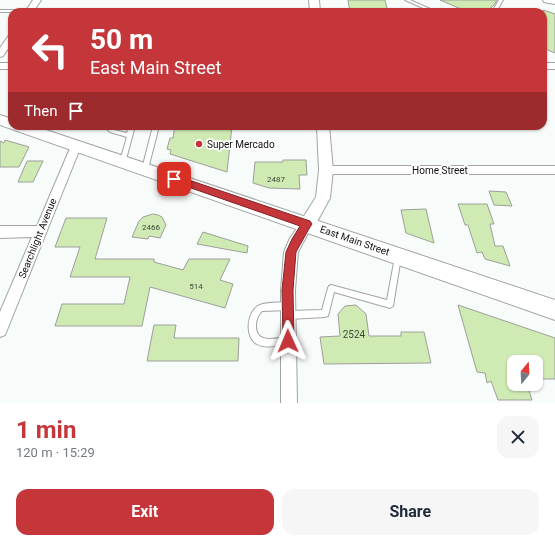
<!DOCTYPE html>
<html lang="en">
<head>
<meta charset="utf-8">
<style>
  :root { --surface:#fff; --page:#f6f6f7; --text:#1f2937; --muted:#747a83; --accent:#c5363a }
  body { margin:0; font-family:Roboto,sans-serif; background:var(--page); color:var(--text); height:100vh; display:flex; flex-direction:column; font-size:15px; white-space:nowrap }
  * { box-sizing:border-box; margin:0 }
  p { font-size:13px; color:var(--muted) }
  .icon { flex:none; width:22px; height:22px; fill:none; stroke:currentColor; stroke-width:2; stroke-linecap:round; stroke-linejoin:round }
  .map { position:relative; height:403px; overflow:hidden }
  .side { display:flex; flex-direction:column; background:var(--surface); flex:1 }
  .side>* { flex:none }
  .banner { position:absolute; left:8px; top:8px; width:539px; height:122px; border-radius:12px; box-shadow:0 1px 3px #0004; background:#c5363a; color:#fff; overflow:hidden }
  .needle { width:26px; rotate:18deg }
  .buttons { position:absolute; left:507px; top:355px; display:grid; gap:8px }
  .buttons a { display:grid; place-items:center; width:36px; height:36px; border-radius:8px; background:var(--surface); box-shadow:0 1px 3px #0004; font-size:20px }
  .pin { position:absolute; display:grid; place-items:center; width:34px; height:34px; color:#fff; margin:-17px; border-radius:8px; box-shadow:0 2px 6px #0006 }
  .me { position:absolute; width:44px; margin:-22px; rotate:359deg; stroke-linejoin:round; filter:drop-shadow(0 0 3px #0008) }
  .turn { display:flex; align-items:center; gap:14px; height:84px; padding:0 16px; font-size:18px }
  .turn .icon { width:52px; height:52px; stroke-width:2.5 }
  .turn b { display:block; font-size:28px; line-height:34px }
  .then { display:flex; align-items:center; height:38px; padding:0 16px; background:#0003; gap:8px; font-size:15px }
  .round { display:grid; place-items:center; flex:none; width:42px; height:42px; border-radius:12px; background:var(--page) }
  .head { display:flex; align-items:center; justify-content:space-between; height:68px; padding:0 16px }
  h1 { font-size:24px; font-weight:700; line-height:30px; color:var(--accent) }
  .action { display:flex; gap:8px; margin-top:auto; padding:8px 16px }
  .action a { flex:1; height:46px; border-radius:12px; background:var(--accent); color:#fff; font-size:16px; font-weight:700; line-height:46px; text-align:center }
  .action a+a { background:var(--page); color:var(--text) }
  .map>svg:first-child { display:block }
  .building { fill:#cfebb3; stroke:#9d9f9b }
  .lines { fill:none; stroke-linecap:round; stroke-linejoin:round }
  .service-casing { stroke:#a1a4a2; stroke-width:2 }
  .minor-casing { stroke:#a1a4a2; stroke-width:2 }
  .tertiary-casing { stroke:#a1a4a2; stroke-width:2 }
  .secondary-casing { stroke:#a1a4a2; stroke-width:2 }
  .service { fill:#fff; fill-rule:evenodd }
  .minor { fill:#fff; fill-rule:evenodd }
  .tertiary { fill:#fff; fill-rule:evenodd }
  .secondary { fill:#fff; fill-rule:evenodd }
  .route { fill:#c5363a; stroke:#802326 }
  .poi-dot { fill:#c5363a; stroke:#fff; stroke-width:1.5 }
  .labels { text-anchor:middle; stroke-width:3.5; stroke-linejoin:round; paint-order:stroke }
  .number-label { font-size:8px; fill:#404839 }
  .poi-label { font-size:10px; fill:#101110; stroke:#fff; text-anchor:start }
  .street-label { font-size:10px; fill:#101110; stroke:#fff }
  .near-number-label { font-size:10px; fill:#404839 }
</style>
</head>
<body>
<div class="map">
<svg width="555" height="403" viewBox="0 0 555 403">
  <rect width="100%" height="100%" fill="#f7fbf9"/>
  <!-- building -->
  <g class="building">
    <path d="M348 0H385L388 12H350Z"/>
    <path d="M440 0H497L494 5 486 12H468Z"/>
    <path d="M543 10 555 14V53L543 48Z"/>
    <path d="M175 126H232L227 172 170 154 171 150 167 149 170 138H173Z"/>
    <path d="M5 140 29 147 19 167H0V141L4 143Z"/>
    <path d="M283 160H306L307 175H299L300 189 269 188 253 183 255 162H283Z"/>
    <path d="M27 161H43L33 182H18Z"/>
    <path d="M489 191 506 192 512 206 494 205Z"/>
    <path d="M458 204H487L494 224H490L495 246H503L510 266 485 259 482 252 477 253 468 225H465Z"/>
    <path d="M426 209 434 243 406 233 401 210Z"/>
    <path d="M153 214 158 215 162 217 166 225 160 238 149 236 148 239 132 237 139 221 143 217Z"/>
    <path d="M66 218H107L95 259H154V262L183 270 189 259H230L220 280 233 284 225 308 150 287 142 326H55L62 304H124L130 277H70L80 247H55Z"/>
    <path d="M203 232 248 246 247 253 197 244Z"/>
    <path d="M356 305 366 314 369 336H401V332H424L431 363 324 364 320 337 340 336 338 314 345 306Z"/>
    <path d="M458 305 555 338V379H536V362H514V384H527L532 400H498L491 381 487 383 485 373 477 372Z"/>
    <path d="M154 325H176L174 338H239L238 361H147Z"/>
  </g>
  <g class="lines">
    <!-- service casing -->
    <g class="service-casing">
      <g id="service">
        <path d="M405 0H410L437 12H432Z"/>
        <path d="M499 0H503L496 12H492Z"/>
        <path d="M0 10 158 11 160 12H0Z"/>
        <path d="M103 126H109L114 130 127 133 129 126H135L125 163H121L120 161 127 137 110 132Z"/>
        <path d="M153 126H159L148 169 145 171 142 169Z"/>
        <path d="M398 254 400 255 401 257 393 306 390 308 334 292 328 316 325 317 289 319 286 318 285 315 286 312 289 311 322 310 328 288 329 286 331 285 387 300 395 257 396 255Z"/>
        <path d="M288 302 291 303 292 306 291 309 288 310 262 311C258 315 256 320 256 325 255 345 276 338 288 337L291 338 292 341 291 344 288 345C278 345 266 349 257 344 244 337 247 310 260 305 267 302 280 303 288 302Z"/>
      </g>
    </g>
    <!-- minor casing -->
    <g class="minor-casing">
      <g id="minor">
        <path d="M33 0H41L33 12H25Z"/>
        <path d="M543 0H555V4L544 2Z"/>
        <path d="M12 34V43L3 56 0 57V48L9 35Z"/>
        <rect x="0" y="63" width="12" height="6"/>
        <rect x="543" y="63" width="12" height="6"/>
        <path d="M76 142 80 143 81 146 5 335 0 337V312L32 237 0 238V226H37L71 146 72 143Z"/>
        <path d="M326 166H555V174H326L322 173 320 170 322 167Z"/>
        <path d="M307 219 311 220 313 224 298 252 295 290 297 403H281V290L284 252 290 238 303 220Z"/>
      </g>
    </g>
    <!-- tertiary casing -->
    <g class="tertiary-casing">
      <g id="tertiary">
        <path d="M309 0H319L320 12H310Z"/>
        <path d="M317 126H329L333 170 330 198 313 229 307 231 301 229 299 224 316 197 319 170Z"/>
      </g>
    </g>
    <!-- secondary casing -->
    <g class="secondary-casing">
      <path id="secondary" d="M0 115 12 119V126H34L555 300V320L0 125Z"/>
    </g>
    <!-- service -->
    <use href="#service" class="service"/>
    <!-- minor -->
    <use href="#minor" class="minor"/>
    <!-- tertiary -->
    <use href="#tertiary" class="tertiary"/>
    <!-- secondary -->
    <use href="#secondary" class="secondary"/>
  </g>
  <!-- route -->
  <path class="route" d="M174 175 310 221 312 224 310 227 296 252 293 290 294 341 292 345 288 347 284 345 283 341 282 290 286 252 292 239 300 226 171 181 170 179 171 177Z"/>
  <!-- markers -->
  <circle class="poi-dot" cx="199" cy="144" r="4"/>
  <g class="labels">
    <!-- number labels -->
    <g class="number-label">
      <text x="276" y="182">2487</text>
      <text x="151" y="230">2466</text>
      <text x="196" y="289">514</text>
    </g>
    <!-- poi labels -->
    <g class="poi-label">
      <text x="207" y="148">Super Mercado</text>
    </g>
    <!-- street labels -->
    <g class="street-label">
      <text x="440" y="174">Home Street</text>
      <text transform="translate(37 238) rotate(-68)" y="4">Searchlight Avenue</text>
      <text transform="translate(355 240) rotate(19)" y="4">East Main Street</text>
    </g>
    <!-- near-number labels -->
    <g class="near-number-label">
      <text x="354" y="338">2524</text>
    </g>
  </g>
</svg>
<div class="buttons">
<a><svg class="needle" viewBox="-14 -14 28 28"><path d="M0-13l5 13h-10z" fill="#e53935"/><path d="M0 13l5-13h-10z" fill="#747a83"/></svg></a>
</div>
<div class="pin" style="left:174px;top:179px;background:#d93025"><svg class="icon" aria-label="arrive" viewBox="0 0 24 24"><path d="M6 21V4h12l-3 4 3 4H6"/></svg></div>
<svg class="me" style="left:288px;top:341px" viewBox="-20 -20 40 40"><path d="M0-17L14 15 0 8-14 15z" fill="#c5363a" stroke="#fff" stroke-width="4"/></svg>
<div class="banner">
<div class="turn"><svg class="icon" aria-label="left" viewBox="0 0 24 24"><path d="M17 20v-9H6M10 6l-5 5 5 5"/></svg><div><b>50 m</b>East Main Street</div></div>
<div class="then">Then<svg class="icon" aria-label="arrive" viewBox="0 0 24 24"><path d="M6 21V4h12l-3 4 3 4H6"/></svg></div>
</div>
</div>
<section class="side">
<div class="head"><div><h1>1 min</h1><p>120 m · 15:29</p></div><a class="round"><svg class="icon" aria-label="close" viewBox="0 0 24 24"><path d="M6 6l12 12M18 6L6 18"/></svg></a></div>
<div class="action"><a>Exit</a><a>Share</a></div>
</section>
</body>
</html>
